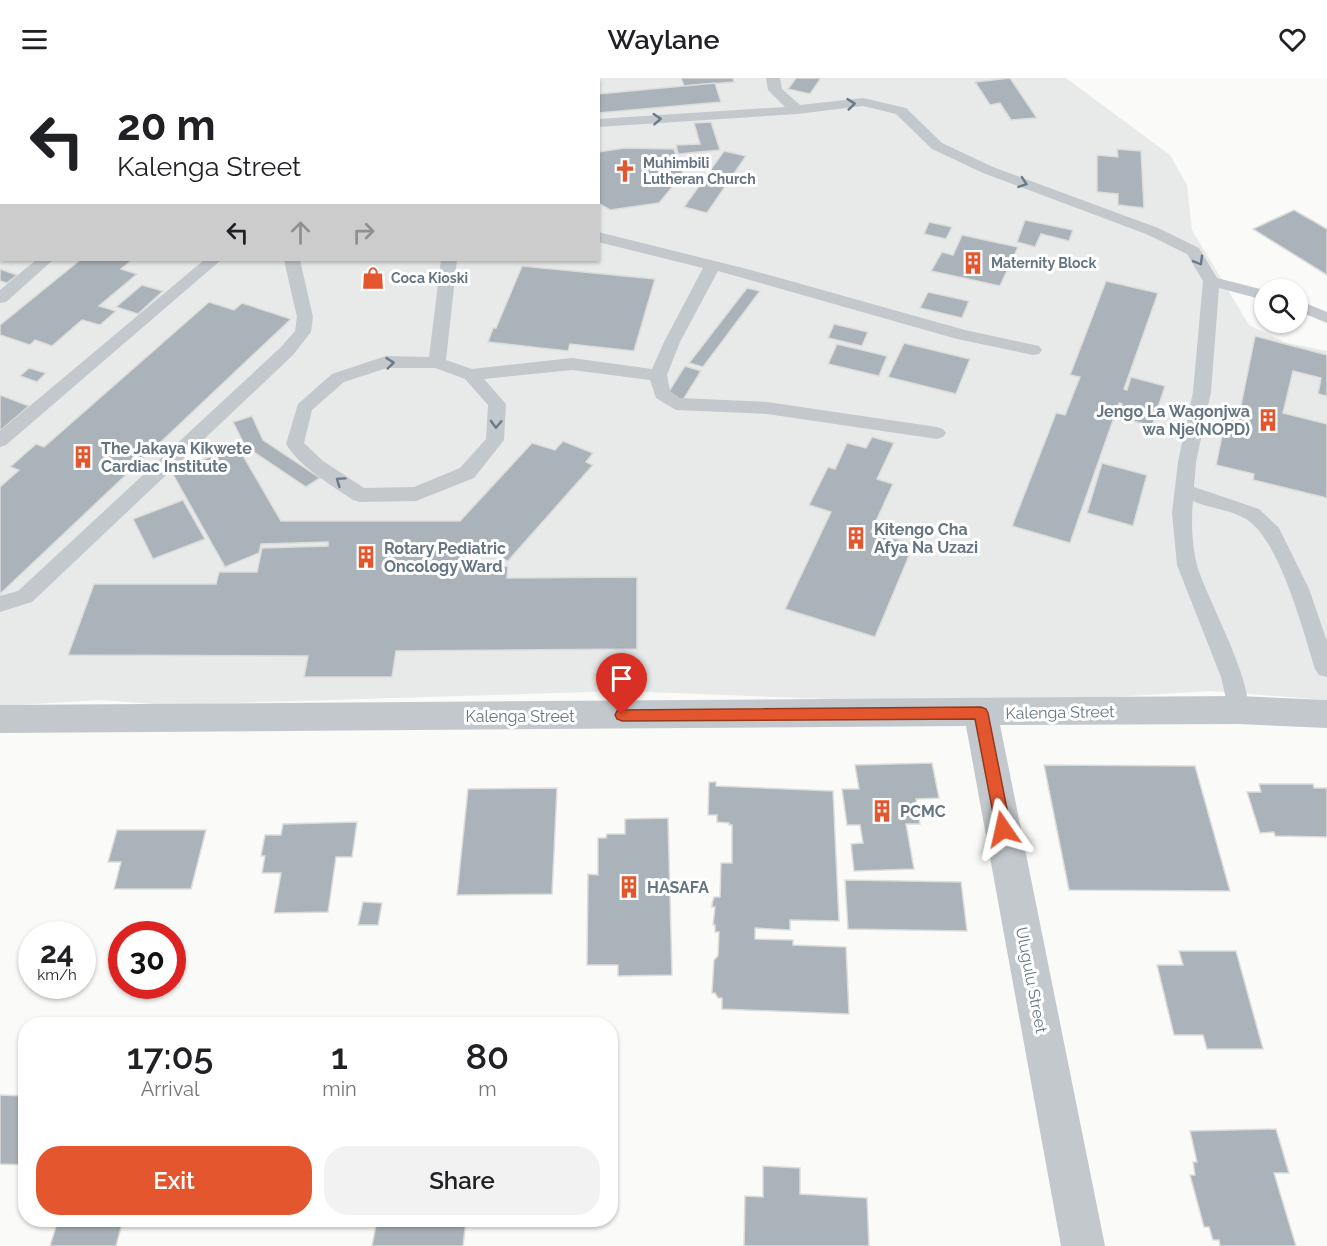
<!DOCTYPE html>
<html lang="en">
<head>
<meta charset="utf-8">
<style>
  :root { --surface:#fff; --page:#f2f2f2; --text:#202124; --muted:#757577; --accent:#e4572e }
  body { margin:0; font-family:Raleway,sans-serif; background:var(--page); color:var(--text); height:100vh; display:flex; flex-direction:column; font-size:22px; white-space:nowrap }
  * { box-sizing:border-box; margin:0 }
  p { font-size:20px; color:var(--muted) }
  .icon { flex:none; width:33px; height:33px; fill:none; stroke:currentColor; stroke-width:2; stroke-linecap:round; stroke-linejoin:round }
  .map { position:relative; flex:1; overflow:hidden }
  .details { position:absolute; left:18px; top:939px; width:600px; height:210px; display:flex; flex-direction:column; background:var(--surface); border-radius:24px; box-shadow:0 2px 4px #0004 }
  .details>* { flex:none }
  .banner { position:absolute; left:0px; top:0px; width:600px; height:183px; box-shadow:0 2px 4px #0004; background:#fff; color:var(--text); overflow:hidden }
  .buttons { position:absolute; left:1254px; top:201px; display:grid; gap:12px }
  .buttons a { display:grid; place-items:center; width:54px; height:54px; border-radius:50%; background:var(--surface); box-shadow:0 2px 4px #0004; font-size:30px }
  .speed { position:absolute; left:18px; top:843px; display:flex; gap:12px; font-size:30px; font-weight:700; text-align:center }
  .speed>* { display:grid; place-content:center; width:78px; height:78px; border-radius:50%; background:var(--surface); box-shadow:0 2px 4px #0004; line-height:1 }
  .speed small { font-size:15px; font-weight:400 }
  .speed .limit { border:9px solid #d22; background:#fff; color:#111 }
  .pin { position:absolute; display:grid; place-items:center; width:51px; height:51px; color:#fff; margin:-62px -26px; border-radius:50% 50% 50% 0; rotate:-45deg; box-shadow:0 0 6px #0007 }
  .pin .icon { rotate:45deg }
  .me { position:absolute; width:66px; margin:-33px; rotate:349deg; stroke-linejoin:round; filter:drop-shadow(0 0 4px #0008) }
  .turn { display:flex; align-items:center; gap:21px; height:126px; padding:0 18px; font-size:27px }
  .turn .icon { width:78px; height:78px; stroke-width:2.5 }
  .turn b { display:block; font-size:42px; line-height:51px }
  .lanes { display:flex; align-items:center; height:57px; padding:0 18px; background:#0003; justify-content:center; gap:30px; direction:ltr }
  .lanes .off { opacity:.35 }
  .eta { display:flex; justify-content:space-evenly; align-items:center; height:102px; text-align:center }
  .eta b { font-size:36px; font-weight:600; line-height:42px }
  .primary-button { display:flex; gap:12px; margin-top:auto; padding:12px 18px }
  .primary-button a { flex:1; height:69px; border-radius:24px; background:var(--accent); color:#fff; font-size:24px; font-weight:600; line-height:69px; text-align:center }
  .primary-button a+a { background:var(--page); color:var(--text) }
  header { display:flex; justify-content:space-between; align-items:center; height:78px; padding:0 18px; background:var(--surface); font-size:27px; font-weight:600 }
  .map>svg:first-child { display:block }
  .built { fill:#e8e9e9; fill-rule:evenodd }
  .building { fill:#aab3b9; stroke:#dcdcda; stroke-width:1.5 }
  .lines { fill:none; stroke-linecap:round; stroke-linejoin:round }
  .lane { fill:#c3c8cc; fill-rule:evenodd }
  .street { fill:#c3c8cc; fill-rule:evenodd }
  .oneway { stroke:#6a7a87 }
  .route { fill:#e4572e; stroke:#94391e; stroke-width:1.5 }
  .labels { text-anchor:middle; stroke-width:6; stroke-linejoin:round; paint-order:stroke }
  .far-poi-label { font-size:14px; font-weight:bold; fill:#657683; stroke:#fff; text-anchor:start }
  .poi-label { font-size:16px; font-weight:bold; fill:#657683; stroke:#fff; text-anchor:start }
  .street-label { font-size:16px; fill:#657683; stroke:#fff }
</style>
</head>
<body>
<header><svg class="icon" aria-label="menu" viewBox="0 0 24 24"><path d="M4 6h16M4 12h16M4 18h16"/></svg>Waylane<svg class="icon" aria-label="heart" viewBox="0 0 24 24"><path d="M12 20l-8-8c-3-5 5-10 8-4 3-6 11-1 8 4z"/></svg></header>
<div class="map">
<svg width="1327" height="1168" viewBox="0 0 1327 1168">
  <rect width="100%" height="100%" fill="#fafaf8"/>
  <!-- built -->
  <path class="built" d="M0 0H1066L1170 77 1187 107 1192 152 1249 247 1287 265 1327 273V622L1210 613 983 627 621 613 166 627 101 622 0 628ZM2 2H598V182H2Z"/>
  <!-- building -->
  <g class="building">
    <path d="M107 0H162L105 2Z"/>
    <path d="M303 0H357L301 2Z"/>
    <path d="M681 0H733L734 4 684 8Z"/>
    <path d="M796 0H821L810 16 788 11Z"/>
    <path d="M1010 0 1037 40 1011 42 1000 25 990 27 975 4Z"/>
    <path d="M715 5 721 24 598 35V16Z"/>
    <path d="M711 44 720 72 678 76 676 67 700 66 694 45Z"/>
    <path d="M625 70 674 71 683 96 659 125 610 132 598 125V74Z"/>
    <path d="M1117 71 1141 73 1144 130 1118 127V116L1097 114V77L1118 79Z"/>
    <path d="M724 73 746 78 707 135 684 129Z"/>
    <path d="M1294 132 1327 151V197L1253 151Z"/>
    <path d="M1025 142 1073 152 1069 163 1041 156 1035 169 1017 164Z"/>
    <path d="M929 144 952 149 946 161 924 156Z"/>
    <path d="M962 157 1018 169 1000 208 931 193 942 174 953 177Z"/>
    <path d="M80 182H132L121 191 137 196 99 228 116 233 100 247 82 242 52 268 35 262 30 267 0 257V247Z"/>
    <path d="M522 188 655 201 634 273 570 266 568 273 488 264 493 250H496Z"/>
    <path d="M0 191 17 197 7 205 0 203Z"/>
    <path d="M1106 203 1158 215 1124 311 1127 312 1131 299 1165 308 1152 348 1117 339 1122 326 1119 325 1070 465 1012 448 1056 335 1065 337 1080 299 1070 297Z"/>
    <path d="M142 207 163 213 138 236 116 229Z"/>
    <path d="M747 210 760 213 703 289 689 285Z"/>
    <path d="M928 214 969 223 962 240 920 230Z"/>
    <path d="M209 224 234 232 242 225 291 241 0 516V409L19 392 10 389 36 366 44 369Z"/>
    <path d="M834 246 868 254 862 268 828 260Z"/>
    <path d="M1255 258 1327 277V318L1318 316 1321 300 1293 293 1283 335 1327 346V420L1253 402 1254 396 1216 387 1227 334 1239 337Z"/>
    <path d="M904 265 970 281 956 316 888 299Z"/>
    <path d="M837 266 887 278 879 298 828 286Z"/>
    <path d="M685 288 701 293 683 322 666 318Z"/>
    <path d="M29 290 46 295 37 304 20 298Z"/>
    <path d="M0 317 29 328 0 353Z"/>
    <path d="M252 338 263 362 320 400 306 409 245 368 233 344Z"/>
    <path d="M872 359 894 365 877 401 893 406 871 454 914 466 875 559 785 531 831 434 809 427 828 389 835 391 847 365 866 370Z"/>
    <path d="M563 363 593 375 586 384 593 387 508 483 473 469 470 490 508 488 507 500 637 499V571L396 573 392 599H304L308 578 68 577 94 506H216L219 494H257L262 470 328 468V464L261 466 259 475 225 489 171 393 238 369 281 443H460L532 365 555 372Z"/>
    <path d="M1102 385 1147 397 1133 448 1087 435Z"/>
    <path d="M183 422 205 461 153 481 133 441Z"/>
    <path d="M932 685 939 720 916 721 920 746H906L914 791 854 793 851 766 863 765 860 747H847L842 711H859L855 687Z"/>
    <path d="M1044 687 1195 688 1230 813 1069 812Z"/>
    <path d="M709 704H716V708L833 713 839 843 790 842V852L755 850V861L793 862V867L846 869 849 936 722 931V920H718L715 915H712L714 882 718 878 719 854H715V847H713L715 829H712V826L714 819H720L721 785H732V747H729V745L717 744V737H708Z"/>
    <path d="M1259 706H1313L1314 710H1327V759L1275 758 1274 754 1260 755 1247 714H1261Z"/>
    <path d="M557 710 552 816 457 817 468 711Z"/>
    <path d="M668 740 672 897 618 898V887H587L588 796 598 797V760H606L607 756H625V741Z"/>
    <path d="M357 744 352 779H336L328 834 274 835 281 795H262L265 778H261L265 757H281L283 746Z"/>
    <path d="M117 752H206L191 811H114L121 784H108Z"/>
    <path d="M845 802 961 804 967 853 848 851Z"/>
    <path d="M363 824 382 825 378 847H358Z"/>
    <path d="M1179 873H1236L1263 971H1207L1203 957H1174L1157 887H1183Z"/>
    <path d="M0 1017 26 1018V1087L0 1086Z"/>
    <path d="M1276 1051 1289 1095H1274L1296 1168H1220L1219 1162H1213L1209 1149H1204L1190 1097H1195L1193 1084H1197L1190 1053Z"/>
    <path d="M763 1088 800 1090V1116L867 1120 869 1168H744L745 1118 763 1119Z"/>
    <path d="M58 1142H123L116 1168H50Z"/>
    <path d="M377 1142H466L463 1168H372Z"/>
  </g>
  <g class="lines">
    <!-- lane -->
    <g class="lane">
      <rect x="34" y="0" width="14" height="2"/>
      <path d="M497 0H511L512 2H498Z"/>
      <path d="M766 0H780L782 11 800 27 863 20 906 30 942 65 993 89 1158 150 1199 170 1217 200 1264 212V222L1219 210 1211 314 1196 384 1194 409 1259 431 1279 450 1309 511 1327 563V599L1319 597 1315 591C1303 553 1280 462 1246 441 1231 432 1209 430 1193 423 1191 443 1192 468 1197 487 1205 518 1259 612 1246 638L1238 641 1230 638 1221 599 1177 487 1172 435 1178 384 1193 314 1203 203 1187 176 1146 156 983 95 932 71 896 36 863 28 797 36 598 49V41L785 29 768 12Z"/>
      <path d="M0 47H2L0 56Z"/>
      <rect x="0" y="105" width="2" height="10"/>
      <path d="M598 154 751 192 965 252 1039 268 1042 272 1039 276 1033 277 957 261 718 193 680 264 667 297 670 313 680 320 767 324 937 349 943 351 946 355 943 359 937 361 767 336 676 332 656 320 650 302 572 292 484 301 506 326 504 362 474 400 416 423 360 424 353 422C330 406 301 390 286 366L298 326 332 296 386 278 429 279 441 182H457L446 282 472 291 572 280 652 291 664 264 703 190 598 164ZM387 290H435L465 301 488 327 486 361 460 390 414 409 364 410 323 383 304 365 312 332 344 304Z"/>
      <path d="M36 182H53L6 224 0 225V212Z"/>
      <path d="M204 182H221L6 367 0 369V353Z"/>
      <path d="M284 182H300L313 239 311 254 293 277 32 524 0 534V518L18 513 281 269 295 253 297 239Z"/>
      <path d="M1298 222 1327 234V245L1298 233Z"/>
    </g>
    <!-- street -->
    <path class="street" d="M1238 618 1327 622V650L1238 646 1000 647 1105 1168H1061L966 648 0 655V627Z"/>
  </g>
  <!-- one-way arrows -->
  <defs><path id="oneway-chevron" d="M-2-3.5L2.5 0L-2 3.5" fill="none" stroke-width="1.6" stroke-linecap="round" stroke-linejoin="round" transform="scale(1.5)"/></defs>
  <g class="oneway">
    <use href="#oneway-chevron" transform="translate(851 26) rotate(-6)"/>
    <use href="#oneway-chevron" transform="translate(657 41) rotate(-4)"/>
    <use href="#oneway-chevron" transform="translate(1023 105) rotate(19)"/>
    <use href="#oneway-chevron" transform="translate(1199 183) rotate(60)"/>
    <use href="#oneway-chevron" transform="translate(390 285) rotate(-6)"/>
    <use href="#oneway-chevron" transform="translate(496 346) rotate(92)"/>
    <use href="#oneway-chevron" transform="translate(340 403) rotate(-145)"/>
  </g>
  <!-- route -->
  <path class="route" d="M981 629 986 631 988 635 1011 751 1008 756 1003 757 998 756 996 751 975 641 622 643 617 641 615 637 617 633 622 632Z"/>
  <!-- icons -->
  <defs>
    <g id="church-bare" transform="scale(1.8)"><path d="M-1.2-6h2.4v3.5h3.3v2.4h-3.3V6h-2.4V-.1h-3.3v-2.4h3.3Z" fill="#e4572e" stroke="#fff" stroke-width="2.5" paint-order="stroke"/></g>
    <g id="building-bare" transform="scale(1.8)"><path d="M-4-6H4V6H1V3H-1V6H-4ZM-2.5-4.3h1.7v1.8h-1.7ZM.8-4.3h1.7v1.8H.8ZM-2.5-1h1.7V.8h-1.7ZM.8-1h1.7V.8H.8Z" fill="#e4572e" stroke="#fff" stroke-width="2.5" paint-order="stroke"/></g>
    <g id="shop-bare" transform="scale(1.8)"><path d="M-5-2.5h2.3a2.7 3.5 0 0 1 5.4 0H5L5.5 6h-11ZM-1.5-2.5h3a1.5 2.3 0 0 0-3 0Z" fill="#e4572e" stroke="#fff" stroke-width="2.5" paint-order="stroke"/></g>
  </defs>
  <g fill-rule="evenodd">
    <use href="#church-bare" x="625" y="93"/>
    <use href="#building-bare" x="973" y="185"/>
    <use href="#shop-bare" x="373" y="200"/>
    <use href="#building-bare" x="1268" y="342"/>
    <use href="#building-bare" x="83" y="379"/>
    <use href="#building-bare" x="856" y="460"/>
    <use href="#building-bare" x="366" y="479"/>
    <use href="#building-bare" x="882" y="733"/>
    <use href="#building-bare" x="629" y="809"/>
  </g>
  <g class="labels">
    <!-- far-poi labels -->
    <g class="far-poi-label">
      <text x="643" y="90">Muhimbili<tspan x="643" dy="16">Lutheran Church</tspan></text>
      <text x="991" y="190">Maternity Block</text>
      <text x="391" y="205">Coca Kioski</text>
    </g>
    <!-- poi labels -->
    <g class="poi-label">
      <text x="1250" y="339" text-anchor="end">Jengo La Wagonjwa<tspan x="1250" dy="18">wa Nje(NOPD)</tspan></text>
      <text x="101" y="376">The Jakaya Kikwete<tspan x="101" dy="18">Cardiac Institute</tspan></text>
      <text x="874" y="457">Kitengo Cha<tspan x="874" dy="18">Afya Na Uzazi</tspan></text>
      <text x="384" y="476">Rotary Pediatric<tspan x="384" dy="18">Oncology Ward</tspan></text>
      <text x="900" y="739">PCMC</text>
      <text x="647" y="815">HASAFA</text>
    </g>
    <!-- street labels -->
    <g class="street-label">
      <text transform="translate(1060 634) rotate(-1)" y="6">Kalenga Street</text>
      <text x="520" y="644">Kalenga Street</text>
      <text transform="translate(1032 902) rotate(79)" y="6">Ulugulu Street</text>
    </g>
  </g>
</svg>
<div class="buttons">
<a><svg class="icon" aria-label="search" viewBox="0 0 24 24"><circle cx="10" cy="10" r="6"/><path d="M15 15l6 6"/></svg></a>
</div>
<div class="speed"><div>24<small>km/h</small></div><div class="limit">30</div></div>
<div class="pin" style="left:622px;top:637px;background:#d93025"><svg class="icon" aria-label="arrive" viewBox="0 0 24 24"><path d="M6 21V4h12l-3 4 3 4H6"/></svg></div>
<svg class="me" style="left:1003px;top:751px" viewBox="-20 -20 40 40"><path d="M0-17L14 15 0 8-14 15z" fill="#e4572e" stroke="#fff" stroke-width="4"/></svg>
<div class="banner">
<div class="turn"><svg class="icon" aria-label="left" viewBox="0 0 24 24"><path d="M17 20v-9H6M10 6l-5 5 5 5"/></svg><div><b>20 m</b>Kalenga Street</div></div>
<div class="lanes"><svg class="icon" aria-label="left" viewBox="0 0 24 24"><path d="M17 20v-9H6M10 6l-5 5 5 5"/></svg><svg class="icon off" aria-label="ahead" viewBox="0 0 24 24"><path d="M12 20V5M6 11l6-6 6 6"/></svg><svg class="icon off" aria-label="right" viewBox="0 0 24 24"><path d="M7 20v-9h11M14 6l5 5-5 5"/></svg></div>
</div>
<section class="details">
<div class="eta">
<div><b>17:05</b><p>Arrival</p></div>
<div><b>1</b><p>min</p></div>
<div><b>80</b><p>m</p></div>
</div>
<div class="primary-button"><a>Exit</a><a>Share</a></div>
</section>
</div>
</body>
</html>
